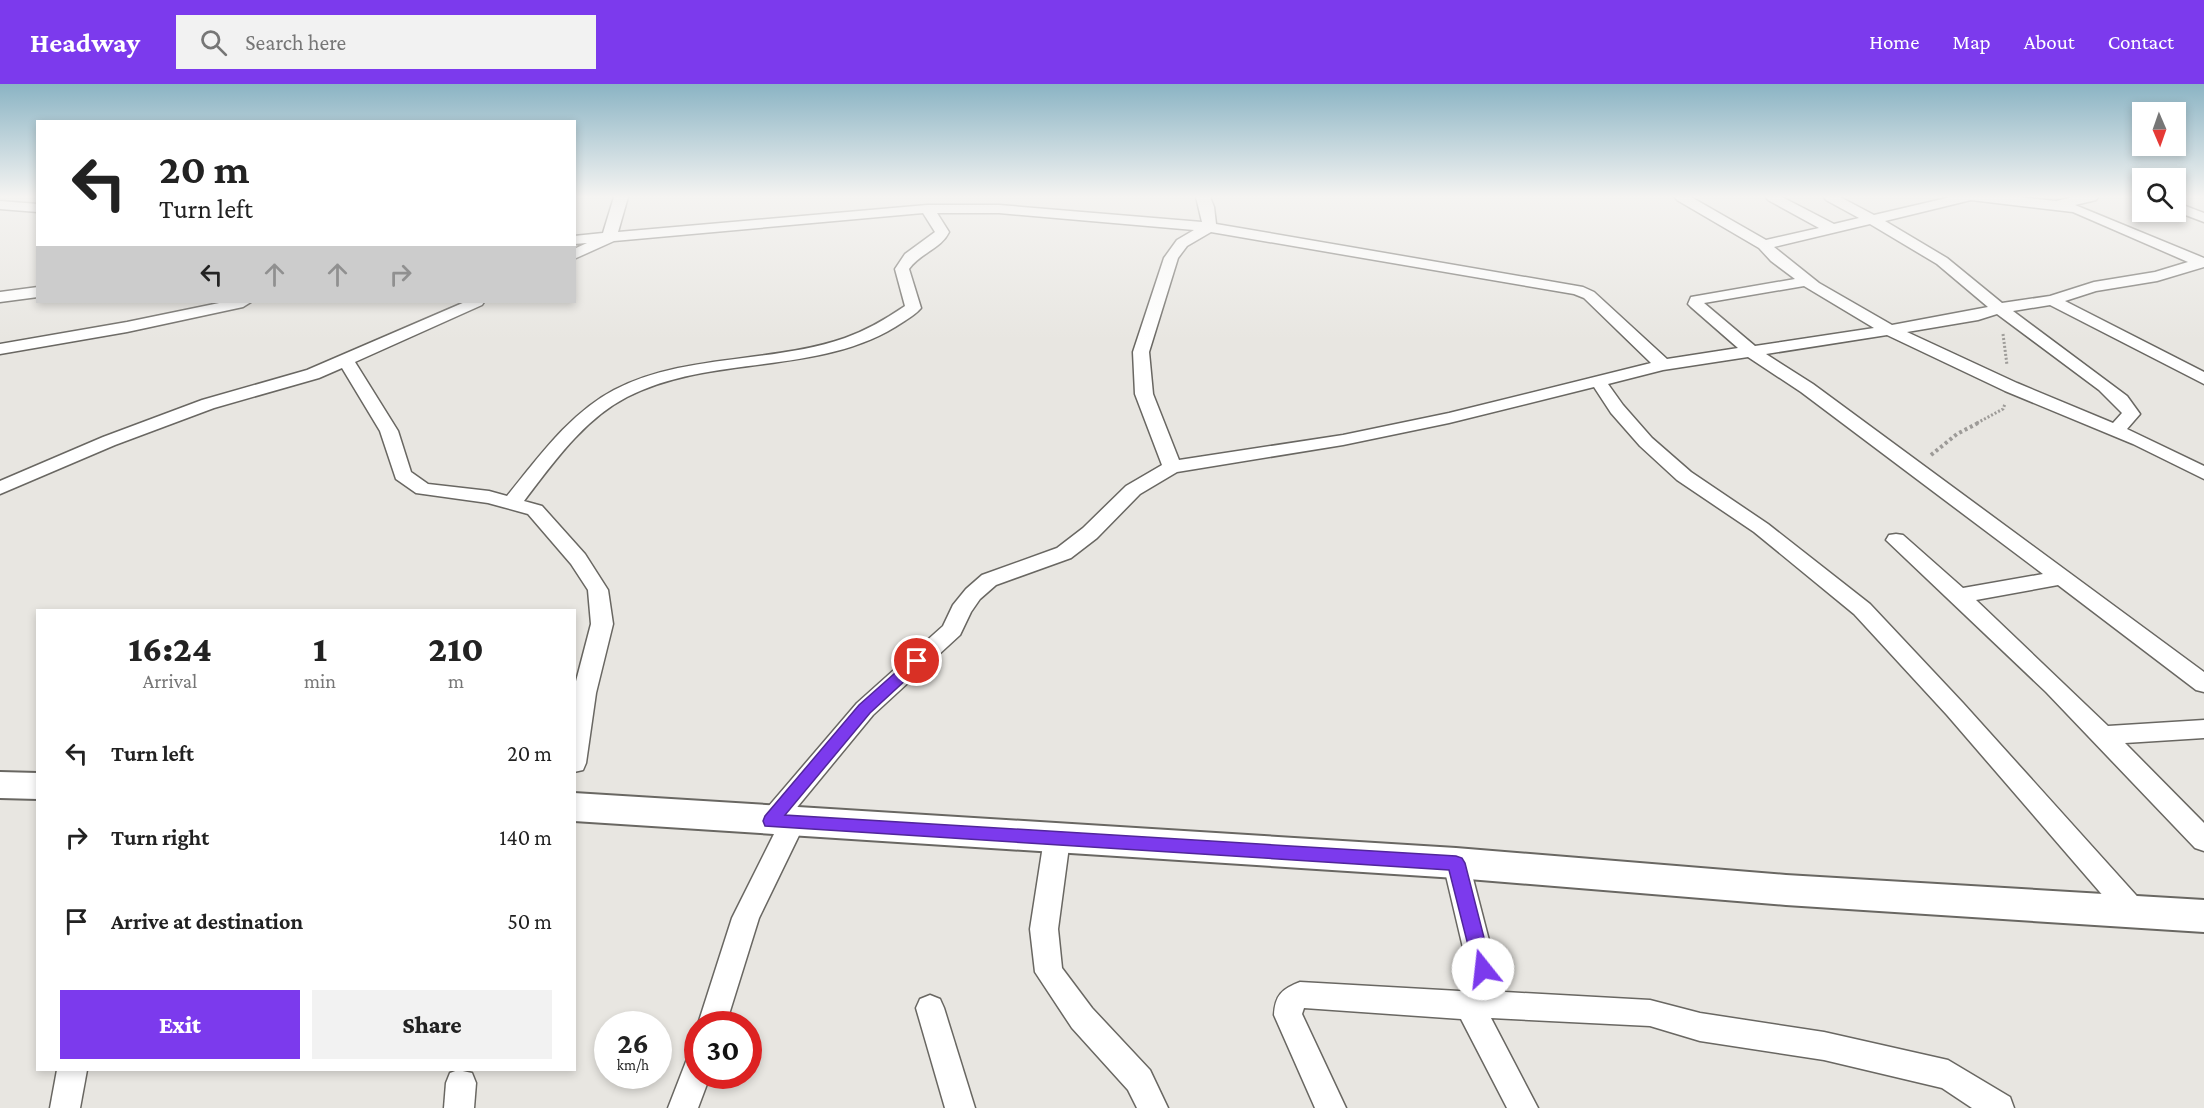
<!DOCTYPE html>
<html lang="en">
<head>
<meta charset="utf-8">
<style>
  :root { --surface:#fff; --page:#f2f2f2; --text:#222; --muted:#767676; --accent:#7c3aed }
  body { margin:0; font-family:"Crimson Pro",serif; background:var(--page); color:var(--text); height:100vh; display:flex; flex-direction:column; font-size:22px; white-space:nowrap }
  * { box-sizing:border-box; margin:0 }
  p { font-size:20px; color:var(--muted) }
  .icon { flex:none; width:33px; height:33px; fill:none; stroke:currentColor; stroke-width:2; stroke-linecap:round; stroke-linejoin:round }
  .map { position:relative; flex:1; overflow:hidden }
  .details { position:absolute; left:36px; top:525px; width:540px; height:462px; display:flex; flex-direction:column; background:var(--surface); border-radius:0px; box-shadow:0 3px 9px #0003 }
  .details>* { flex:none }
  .guide { position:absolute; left:36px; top:36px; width:540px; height:183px; border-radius:0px; box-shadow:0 3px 9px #0003; background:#fff; color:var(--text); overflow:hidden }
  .needle { width:39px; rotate:178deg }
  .fabs { position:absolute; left:2132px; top:18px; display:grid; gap:12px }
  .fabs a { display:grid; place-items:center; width:54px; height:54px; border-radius:0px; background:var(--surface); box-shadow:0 3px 9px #0003; font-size:30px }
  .speed { position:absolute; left:594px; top:927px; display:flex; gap:12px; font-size:30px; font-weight:700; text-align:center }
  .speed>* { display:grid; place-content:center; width:78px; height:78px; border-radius:50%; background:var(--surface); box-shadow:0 3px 9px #0003; line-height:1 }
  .speed small { font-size:15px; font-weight:400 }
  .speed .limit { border:9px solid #d22; background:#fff; color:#111 }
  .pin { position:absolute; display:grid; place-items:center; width:51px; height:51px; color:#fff; margin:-26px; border:3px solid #fff; border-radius:50%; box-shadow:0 2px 6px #0007 }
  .me { position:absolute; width:66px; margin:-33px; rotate:344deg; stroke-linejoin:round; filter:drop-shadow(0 0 4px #0008) }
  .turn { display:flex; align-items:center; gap:21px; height:126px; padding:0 24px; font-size:27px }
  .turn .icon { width:78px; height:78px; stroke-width:2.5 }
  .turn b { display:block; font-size:42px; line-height:51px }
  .lanes { display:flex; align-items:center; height:57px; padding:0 24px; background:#0003; justify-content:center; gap:30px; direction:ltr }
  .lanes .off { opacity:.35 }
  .eta { display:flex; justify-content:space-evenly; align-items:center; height:102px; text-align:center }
  .eta b { font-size:36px; font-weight:800; line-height:42px }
  .cta { display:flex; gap:12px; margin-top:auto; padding:12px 24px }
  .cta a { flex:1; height:69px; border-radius:0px; background:var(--accent); color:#fff; font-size:24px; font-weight:800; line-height:69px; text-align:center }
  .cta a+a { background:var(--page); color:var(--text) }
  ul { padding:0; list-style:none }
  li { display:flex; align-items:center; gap:18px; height:84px; padding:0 24px }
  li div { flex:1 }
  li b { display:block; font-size:22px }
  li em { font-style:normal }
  header { display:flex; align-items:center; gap:36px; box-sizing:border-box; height:84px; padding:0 30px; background:var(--accent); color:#fff }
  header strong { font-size:28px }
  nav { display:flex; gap:33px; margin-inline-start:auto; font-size:21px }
  .search { width:420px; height:54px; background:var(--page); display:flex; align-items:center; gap:15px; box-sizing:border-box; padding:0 21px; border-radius:0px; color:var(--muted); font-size:22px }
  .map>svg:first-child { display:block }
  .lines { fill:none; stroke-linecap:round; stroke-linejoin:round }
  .street-casing { stroke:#696762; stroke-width:3 }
  .secondary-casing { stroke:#696762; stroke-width:4 }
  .path-far1 { stroke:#9d9b98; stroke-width:3; stroke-dasharray:2 2; stroke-linecap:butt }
  .path { stroke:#9d9b98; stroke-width:4; stroke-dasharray:3 3; stroke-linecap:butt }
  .street { fill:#fff; fill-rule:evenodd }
  .secondary { fill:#fff; fill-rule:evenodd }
  .route { fill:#7c3aed; stroke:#51269a; stroke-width:1.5 }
</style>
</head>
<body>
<header>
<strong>Headway</strong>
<div class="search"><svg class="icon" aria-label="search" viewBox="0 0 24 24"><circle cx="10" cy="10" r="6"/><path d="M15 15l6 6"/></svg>Search here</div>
<nav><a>Home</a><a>Map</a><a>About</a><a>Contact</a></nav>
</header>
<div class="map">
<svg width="2204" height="1024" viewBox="0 0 2204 1024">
  <rect width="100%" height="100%" fill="#e8e6e1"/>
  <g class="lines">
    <!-- street casing -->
    <g class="street-casing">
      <g id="street">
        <path d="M614 113H628L618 148 927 121H999L1202 138 1196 113H1210L1214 123 1216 140 1583 203 1594 208 1667 275 1738 264 1691 223 1688 220 1691 213 1795 195 1771 177 1759 164 1677 116 1675 113H1691L1766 156 1819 144 1768 116 1766 113H1782L1834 140 1859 134 1826 116 1824 113H1840L1874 131 1951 113H2017L2056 117 2074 113H2098L2096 116 2075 121 2204 174V183L2157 197 2096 207 2065 217 2204 288V300L2050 221 2013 227 2127 312 2140 330 2127 345 2204 382V395L2133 360 2005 307 1887 251 1766 270 1813 300 2204 588V608L2196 606 2058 501 1976 516 2108 642 2204 636V654L2125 659 2204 739V767L2195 764 2046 608 1886 456 1889 451 1896 450 1903 451 1963 504 2043 490 1801 308 1748 273 1663 286 1608 300 1623 321 1652 354 1691 388 1768 440 1870 520 1963 619 2144 820 2147 828 2144 836 2134 840 2124 836 1947 631 1854 530 1754 448 1677 396 1640 362 1611 329 1594 303 1449 339 1343 361 1177 388 1140 410 1097 454 1071 474 996 501 980 515 971 528 960 551 873 631 794 727 802 730 806 737 759 834 726 940H698L732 834 776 746 771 747 762 744 758 737 762 730 857 619 943 542 953 521 966 505 982 491 1057 464 1083 444 1126 402 1162 381 1135 310 1133 268 1164 174 1177 156 1194 146 999 129H937L949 148C941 165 920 169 909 185L921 224C916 230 909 234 903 238 822 293 713 269 627 313 584 335 553 379 524 417L542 422 585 470 608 506 613 540 596 609 586 679 583 686 574 688V605L591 540 588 506 571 480 528 430 488 419 416 409 396 395 380 347 342 284 319 294 214 324 115 361 0 410V397L103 353 202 316 307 286 465 218H484L482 221 355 278 398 347 411 388 428 400 489 407 507 412C538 374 570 329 614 306 686 269 770 280 845 254 867 246 886 235 905 222L895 185 905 170 935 148 923 129 614 157 574 175V165L587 159 574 160V152L603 149ZM1971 116 2073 128 2188 178 2155 188 2094 198 2050 212 2002 219 1947 174 1885 137ZM1870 140 1937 180 1988 223 1892 241 1819 199 1774 163ZM1211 148 1574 210 1584 214 1651 279 1449 329 1343 351 1179 376 1153 310 1149 268 1178 174 1187 162ZM1804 202 1874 244 1755 262 1704 219ZM1997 230 2099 306 2122 329 2113 339 2017 299 1907 248 1978 236Z"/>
        <path d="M0 117 38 120V128L0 125Z"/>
        <path d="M2175 118 2204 129V138L2175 127Z"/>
        <path d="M38 203V213L0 218V208Z"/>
        <path d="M224 218H251L243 223 127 248 0 270V260L127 238Z"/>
        <path d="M1057 744 1066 748 1070 755 1058 845 1062 884 1092 924 1150 986 1168 1024H1137L1128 1006 1072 944 1035 888 1030 845 1044 755 1048 748Z"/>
        <path d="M1456 768 1465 771 1469 779 1492 868 1505 908 1650 916 1700 929 1824 948 1948 976 2010 1013 2014 1024H1972L1942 1004 1824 976 1700 957 1650 942 1491 934 1538 1024H1507L1461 935 1304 924 1302 930 1346 1024H1315L1274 931C1275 911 1282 905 1300 898L1477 908 1464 868 1443 779 1447 771Z"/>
        <path d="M930 911 940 915 944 924 975 1024H945L916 924 920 915Z"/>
        <path d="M698 971V992H710L698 1024H668L687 975Z"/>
        <path d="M57 986H87L80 1024H50Z"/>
        <path d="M458 986 472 989 476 999 474 1024H444L446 999 450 989Z"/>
      </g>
    </g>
    <!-- secondary casing -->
    <g class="secondary-casing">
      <g id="secondary">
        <path d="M0 688 38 689V715L0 714Z"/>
        <path d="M574 709 1456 764 1786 791 2204 816V848L1786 821 1456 794 574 737Z"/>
      </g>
    </g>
    <!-- path-far1 -->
    <g class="path-far1">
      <path d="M2003 250 2007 281"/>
      <path d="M1977 339 2003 325 2005 320"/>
    </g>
    <!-- path -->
    <path class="path" d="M1931 371 1957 350 1980 338"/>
    <!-- street -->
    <use href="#street" class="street"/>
    <!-- secondary -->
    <use href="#secondary" class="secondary"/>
  </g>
  <!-- sky -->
  <linearGradient id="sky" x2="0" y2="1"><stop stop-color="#8bb4c4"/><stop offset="0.44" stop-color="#f5f4f2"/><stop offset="1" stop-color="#f5f4f2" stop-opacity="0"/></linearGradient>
  <rect width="2204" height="256" fill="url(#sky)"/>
  <!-- route -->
  <path class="route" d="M917 572 922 574 924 577 922 581 870 629 785 731 1456 772 1462 774 1465 779 1492 885 1490 891 1483 894 1477 891 1474 885 1449 786 765 742 763 737 765 732 859 621 912 574Z"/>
</svg>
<div class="fabs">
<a><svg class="needle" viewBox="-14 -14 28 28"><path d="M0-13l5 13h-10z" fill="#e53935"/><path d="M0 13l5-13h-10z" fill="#767676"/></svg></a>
<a><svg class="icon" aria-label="search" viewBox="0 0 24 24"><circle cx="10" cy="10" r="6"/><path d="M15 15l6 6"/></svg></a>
</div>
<div class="speed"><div>26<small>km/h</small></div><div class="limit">30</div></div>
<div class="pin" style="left:917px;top:577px;background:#d93025"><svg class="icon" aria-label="arrive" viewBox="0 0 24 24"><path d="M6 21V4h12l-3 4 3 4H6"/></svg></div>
<svg class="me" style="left:1483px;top:885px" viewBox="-20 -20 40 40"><circle r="19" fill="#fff"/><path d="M0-13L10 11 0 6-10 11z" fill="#7c3aed"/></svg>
<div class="guide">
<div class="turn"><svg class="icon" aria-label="left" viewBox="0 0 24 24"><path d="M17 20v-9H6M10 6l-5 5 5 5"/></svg><div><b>20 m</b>Turn left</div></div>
<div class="lanes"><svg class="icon" aria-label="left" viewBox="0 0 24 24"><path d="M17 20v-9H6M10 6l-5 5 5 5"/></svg><svg class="icon off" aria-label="ahead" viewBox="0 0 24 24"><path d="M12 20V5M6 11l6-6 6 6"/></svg><svg class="icon off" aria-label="ahead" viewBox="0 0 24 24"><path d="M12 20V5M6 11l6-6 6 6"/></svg><svg class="icon off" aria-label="right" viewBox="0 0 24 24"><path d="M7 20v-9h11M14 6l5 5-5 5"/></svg></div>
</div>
<section class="details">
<div class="eta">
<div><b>16:24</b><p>Arrival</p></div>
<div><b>1</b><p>min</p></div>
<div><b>210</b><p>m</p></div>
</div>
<ul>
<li><svg class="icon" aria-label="left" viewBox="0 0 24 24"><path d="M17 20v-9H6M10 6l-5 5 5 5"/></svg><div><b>Turn left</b></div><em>20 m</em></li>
<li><svg class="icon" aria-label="right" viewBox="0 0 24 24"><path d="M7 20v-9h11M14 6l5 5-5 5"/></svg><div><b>Turn right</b></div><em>140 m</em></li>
<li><svg class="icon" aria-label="arrive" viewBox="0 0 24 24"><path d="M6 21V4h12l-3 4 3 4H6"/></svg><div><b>Arrive at destination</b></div><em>50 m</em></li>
</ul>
<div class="cta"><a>Exit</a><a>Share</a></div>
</section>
</div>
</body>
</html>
